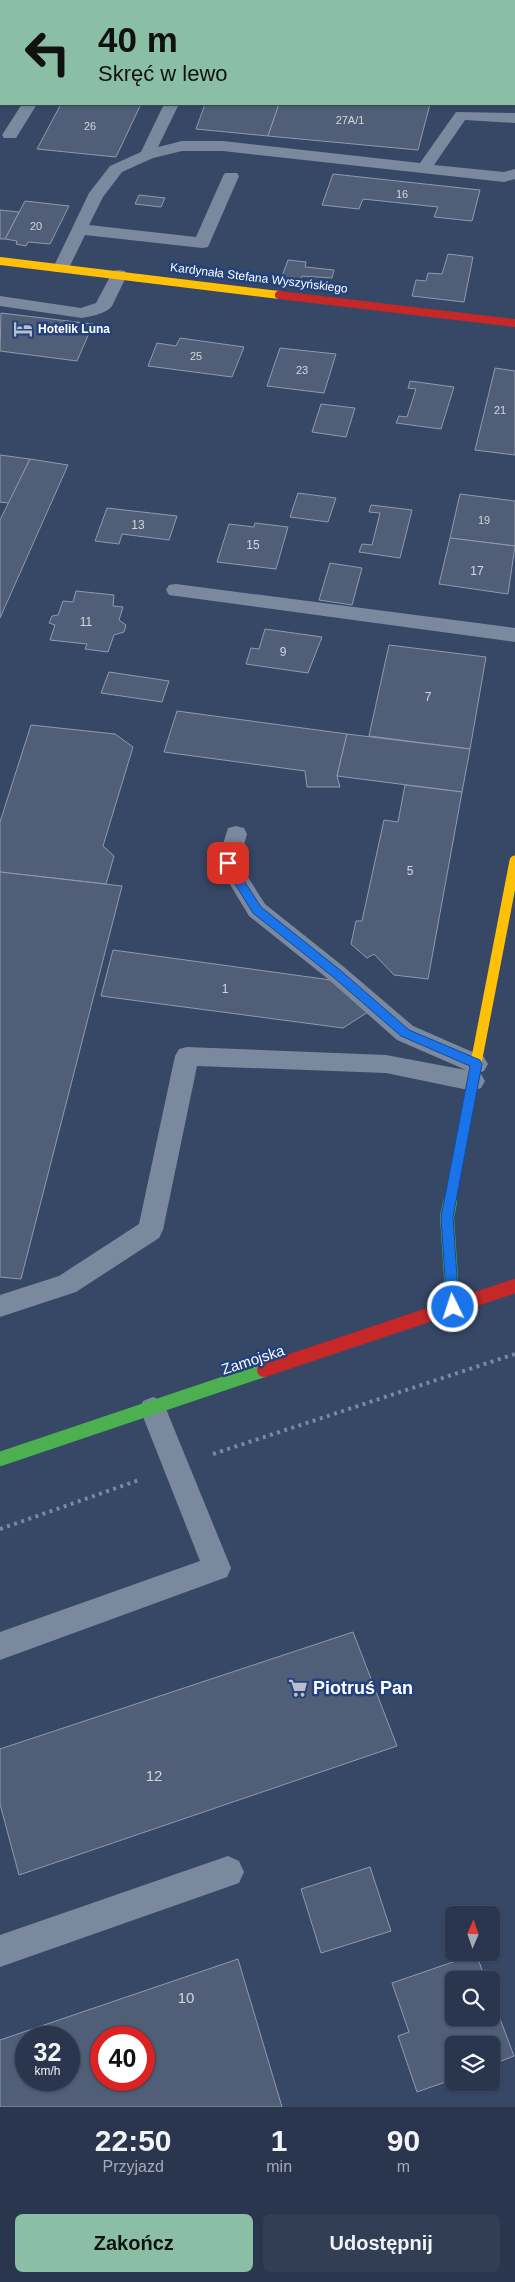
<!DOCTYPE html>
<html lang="pl">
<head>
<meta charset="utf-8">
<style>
  :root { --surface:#29364d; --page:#313e54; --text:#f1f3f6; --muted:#a5abb6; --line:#455065; --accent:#8abfa5 }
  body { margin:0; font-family:Arial,sans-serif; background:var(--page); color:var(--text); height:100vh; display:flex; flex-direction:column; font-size:19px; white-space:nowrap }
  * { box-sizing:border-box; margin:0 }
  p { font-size:16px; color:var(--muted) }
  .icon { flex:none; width:28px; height:28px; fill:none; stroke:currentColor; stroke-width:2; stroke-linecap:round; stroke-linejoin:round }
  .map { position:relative; height:2107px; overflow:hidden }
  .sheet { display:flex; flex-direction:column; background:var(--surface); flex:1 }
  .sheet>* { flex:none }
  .top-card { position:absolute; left:0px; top:0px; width:515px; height:105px; box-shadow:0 1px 4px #0004,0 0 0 1px var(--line); background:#8abfa5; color:#111; overflow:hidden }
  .needle { width:32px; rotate:2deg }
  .fabs { position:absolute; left:445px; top:1906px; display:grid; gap:10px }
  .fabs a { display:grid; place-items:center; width:55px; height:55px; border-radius:8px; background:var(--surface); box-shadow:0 1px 4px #0004,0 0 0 1px var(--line); font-size:25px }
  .speed { position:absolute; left:15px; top:2026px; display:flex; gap:10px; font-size:25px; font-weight:700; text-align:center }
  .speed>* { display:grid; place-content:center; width:65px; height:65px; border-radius:50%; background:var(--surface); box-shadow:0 1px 4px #0004,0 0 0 1px var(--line); line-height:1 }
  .speed small { font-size:12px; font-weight:400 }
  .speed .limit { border:8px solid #d22; background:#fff; color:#111 }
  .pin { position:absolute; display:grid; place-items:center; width:42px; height:42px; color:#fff; margin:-21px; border-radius:10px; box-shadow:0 2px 8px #0006 }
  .me { position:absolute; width:55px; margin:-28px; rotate:356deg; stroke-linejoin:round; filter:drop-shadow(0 0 4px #0008) }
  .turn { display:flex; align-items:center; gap:18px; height:105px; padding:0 15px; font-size:22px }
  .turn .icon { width:65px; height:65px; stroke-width:2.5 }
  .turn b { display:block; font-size:35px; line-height:42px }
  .eta { display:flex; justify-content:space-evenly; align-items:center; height:85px; text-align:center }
  .eta b { font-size:30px; font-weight:800; line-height:35px }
  .cta { display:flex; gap:10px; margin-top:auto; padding:10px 15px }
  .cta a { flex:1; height:58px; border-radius:8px; background:var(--accent); color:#111; font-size:20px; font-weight:800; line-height:58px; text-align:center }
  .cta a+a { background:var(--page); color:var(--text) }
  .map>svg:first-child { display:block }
  .building { fill:#505e77; stroke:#8f9aad; fill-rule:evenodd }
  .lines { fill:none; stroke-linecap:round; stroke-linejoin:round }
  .path { stroke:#7b899e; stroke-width:4; stroke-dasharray:3 4.5; stroke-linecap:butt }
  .lane { fill:#7b899e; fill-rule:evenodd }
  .fast-far1 { stroke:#4caf50; stroke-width:11 }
  .fast { stroke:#4caf50; stroke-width:14 }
  .slow-far1 { stroke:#ffc107; stroke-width:8 }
  .slow { stroke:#ffc107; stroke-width:11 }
  .jam-far1 { stroke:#c62828; stroke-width:8 }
  .jam { stroke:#c62828; stroke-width:14 }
  .route { fill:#1a73e8; stroke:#114b97 }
  .labels { text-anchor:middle; stroke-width:5; stroke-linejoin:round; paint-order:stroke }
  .far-number-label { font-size:11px; fill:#d3d7dd }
  .far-street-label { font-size:12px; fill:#fff; stroke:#23427b }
  .far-poi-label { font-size:12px; font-weight:bold; fill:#fff; stroke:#23427b; text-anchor:start }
  .number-label { font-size:12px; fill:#d3d7dd }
  .street-label { font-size:15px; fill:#fff; stroke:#23427b }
  .near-number-label { font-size:15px; fill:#d3d7dd }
  .near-poi-label { font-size:18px; font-weight:bold; fill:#fff; stroke:#23427b; text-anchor:start }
</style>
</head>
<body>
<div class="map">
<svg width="515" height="2107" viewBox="0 0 515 2107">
  <rect width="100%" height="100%" fill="#374867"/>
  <!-- building -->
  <g class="building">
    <path d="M0 0H91L1 1V8Z"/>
    <path d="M61 104H141L116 157 37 149Z"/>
    <path d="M205 104H279L268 136 196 129Z"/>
    <path d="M279 104H430L418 150 268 136Z"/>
    <path d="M333 174 480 190 472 221 434 217 438 207 363 199 359 209 322 205Z"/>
    <path d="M139 195 165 198 161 207 135 204Z"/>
    <path d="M25 201 69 206 50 244 28 242 26 246 16 244 17 241 5 239Z"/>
    <path d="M0 210 19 212 5 239H0Z"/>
    <path d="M448 254 473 257 464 302 412 296 416 280 426 281 428 273 442 274Z"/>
    <path d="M288 260 306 262 305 267 334 270 332 278 302 276 300 281 281 279Z"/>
    <path d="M1 313 93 324 77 361 0 351Z"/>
    <path d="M180 338 244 347 232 377 148 366 157 343 176 346Z"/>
    <path d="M280 348 336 354 324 393 267 386Z"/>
    <path d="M495 368 515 371V455L475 450Z"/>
    <path d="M410 381 454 387 441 429 396 423 399 416 407 417 416 389 408 388Z"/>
    <path d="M321 404 355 408 346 437 312 432Z"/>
    <path d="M0 455 30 459 9 503 0 502Z"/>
    <path d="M30 459 68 465 0 618V520Z"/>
    <path d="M298 493 336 498 328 522 290 517Z"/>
    <path d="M460 494 515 501V546L450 538Z"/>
    <path d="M371 505 412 510 400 558 359 552 362 544 372 545 380 513 369 512Z"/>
    <path d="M107 508 177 516 169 540 122 534 119 544 95 541Z"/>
    <path d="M255 523 288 527 276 569 217 562 229 524 254 527Z"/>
    <path d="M450 538 515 546 508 594 439 584Z"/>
    <path d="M330 563 362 568 352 605 319 600Z"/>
    <path d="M76 591 114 595 113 606 123 607 119 620 126 625 124 632 114 635 108 652 85 649 87 644 50 640 55 625 49 623 52 616 58 615 63 601 73 602Z"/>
    <path d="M265 629 322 637 308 673 246 664 251 648 259 649Z"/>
    <path d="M389 645 486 657 470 749 369 736Z"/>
    <path d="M109 672 169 681 162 702 101 693Z"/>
    <path d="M177 711 347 734 337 776 340 787H307L305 771 164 752Z"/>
    <path d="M31 725 115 734 133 747 103 846 114 856 106 884 0 872V822Z"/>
    <path d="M347 734 470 749 462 792 337 776Z"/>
    <path d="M405 785 462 792 428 979 394 975 374 954 367 958 351 944 356 921H362L384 820 398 822Z"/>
    <path d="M0 872 122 886 21 1279 0 1277Z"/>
    <path d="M113 950 338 981 371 1010 343 1028 101 996Z"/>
    <path d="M353 1632 397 1746 19 1875 0 1804V1749Z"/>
    <path d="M370 1867 391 1931 321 1953 301 1889Z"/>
    <path d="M476 1954 486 1980H454V2018H491V1995L514 2056 491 2065V2045H454V2079L417 2092 398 2036 409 2032 392 1983Z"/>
    <path d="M238 1959 282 2107H0V2040ZM26 2038H69V2080H26ZM101 2038H144V2080H101Z"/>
  </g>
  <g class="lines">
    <!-- path -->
    <g class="path">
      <path d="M213 1454 515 1354"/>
      <path d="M0 1529 139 1480"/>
    </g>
    <!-- lane -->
    <g class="lane">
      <path d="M309 0H334L335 1H310Z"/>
      <rect x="0" y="24" width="1" height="8"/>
      <path d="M22 104H37L16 138H4L2 135Z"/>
      <path d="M164 104H179L158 147 182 141H223L420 163 456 112 515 113V123L465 120 434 165 504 172 515 169V179L504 182 223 151H182L153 158 122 172 103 197 89 225 196 237 223 176 225 173H237L239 176 208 247 202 248 85 235 67 272H55L53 268 89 193 110 166 141 152Z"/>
      <path d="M119 270 125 271 127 275 112 306C106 314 91 316 82 318L0 306V296L81 308 96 303 113 271Z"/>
      <path d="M176 584 515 628V642L169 595 166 590 169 585Z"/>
      <path d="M236 826 244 828 247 834 239 863 265 904 344 967 413 1026 484 1057 488 1064 484 1071 478 1073 481 1074 485 1081 481 1088 473 1091 386 1073 197 1066 163 1230 159 1238 76 1292 0 1317V1295L59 1276 139 1224 175 1056 179 1049 187 1047 386 1055 466 1070 397 1040 328 979 249 916 217 863 228 828Z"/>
      <path d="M153 1397 163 1401 166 1409 231 1568 227 1577 0 1660V1632L200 1561 140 1409 143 1401Z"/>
      <path d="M228 1856 239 1861 244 1872 239 1883 0 1967V1935Z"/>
    </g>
    <!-- fast-far1 -->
    <path class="fast-far1" d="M450 1203 471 1089"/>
    <!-- fast -->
    <g class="fast">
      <path d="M450 1202 447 1217 453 1307"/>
      <path d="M0 1459 264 1370"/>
    </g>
    <!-- slow-far1 -->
    <path class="slow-far1" d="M0 261 279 295"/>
    <!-- slow -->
    <path class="slow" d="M471 1089 515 861"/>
    <!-- jam-far1 -->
    <path class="jam-far1" d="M279 295 515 323"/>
    <!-- jam -->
    <path class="jam" d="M264 1370 515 1286"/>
  </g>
  <!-- route -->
  <path class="route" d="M228 860 231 861 261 907 340 970 409 1030 480 1060 482 1064 453 1217 459 1307 457 1311H449L447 1307 441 1217 470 1066 401 1036 332 976 253 913 222 863Z"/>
  <!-- icons -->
  <defs>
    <g id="hotel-bare" transform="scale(1.5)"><path d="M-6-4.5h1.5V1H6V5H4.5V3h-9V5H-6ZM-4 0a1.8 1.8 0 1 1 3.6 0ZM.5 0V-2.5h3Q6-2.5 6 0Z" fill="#b9bfca" stroke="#23427b" stroke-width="2.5" paint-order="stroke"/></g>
    <g id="supermarket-bare" transform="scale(1.5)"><path d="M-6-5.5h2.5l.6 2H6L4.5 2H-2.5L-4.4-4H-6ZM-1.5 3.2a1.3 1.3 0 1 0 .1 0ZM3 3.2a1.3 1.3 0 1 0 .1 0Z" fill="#b9bfca" stroke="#23427b" stroke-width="2.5" paint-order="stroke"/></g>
  </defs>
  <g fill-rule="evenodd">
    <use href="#hotel-bare" x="23" y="329"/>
    <use href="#supermarket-bare" x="298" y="1688"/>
  </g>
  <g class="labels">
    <!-- far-number labels -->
    <g class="far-number-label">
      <text x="350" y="124">27A/1</text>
      <text x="90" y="130">26</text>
      <text x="402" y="198">16</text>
      <text x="36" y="230">20</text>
      <text x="196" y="360">25</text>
      <text x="302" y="374">23</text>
      <text x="500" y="414">21</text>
      <text x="484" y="524">19</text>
    </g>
    <!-- far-street labels -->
    <g class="far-street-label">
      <text transform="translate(259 278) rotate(7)" y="4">Kardynała Stefana Wyszyńskiego</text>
    </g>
    <!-- far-poi labels -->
    <g class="far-poi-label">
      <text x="38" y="333">Hotelik Luna</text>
    </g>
    <!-- number labels -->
    <g class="number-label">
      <text x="138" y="529">13</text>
      <text x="253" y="549">15</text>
      <text x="477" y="575">17</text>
      <text x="86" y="626">11</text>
      <text x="283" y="656">9</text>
      <text x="428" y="701">7</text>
      <text x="410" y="875">5</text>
      <text x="225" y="993">1</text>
    </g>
    <!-- street labels -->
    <g class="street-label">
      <text transform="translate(253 1360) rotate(-18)" y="5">Zamojska</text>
    </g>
    <!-- near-number labels -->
    <g class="near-number-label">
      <text x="154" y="1781">12</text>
      <text x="186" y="2003">10</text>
    </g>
    <!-- near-poi labels -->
    <g class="near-poi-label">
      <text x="313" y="1694">Piotruś Pan</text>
    </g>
  </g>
</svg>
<div class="fabs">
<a><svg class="needle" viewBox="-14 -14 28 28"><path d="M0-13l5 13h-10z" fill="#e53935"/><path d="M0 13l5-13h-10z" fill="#a5abb6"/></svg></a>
<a><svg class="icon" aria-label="search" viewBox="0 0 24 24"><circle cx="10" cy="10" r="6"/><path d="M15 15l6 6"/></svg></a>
<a><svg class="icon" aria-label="layers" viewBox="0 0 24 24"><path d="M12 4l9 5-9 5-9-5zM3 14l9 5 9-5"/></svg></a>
</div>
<div class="speed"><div>32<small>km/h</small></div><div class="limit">40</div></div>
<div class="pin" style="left:228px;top:863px;background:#d93025"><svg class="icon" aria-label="arrive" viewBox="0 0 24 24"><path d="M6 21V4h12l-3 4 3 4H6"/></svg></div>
<svg class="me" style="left:453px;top:1307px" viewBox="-20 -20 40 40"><circle r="17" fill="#1a73e8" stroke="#fff" stroke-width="3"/><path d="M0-11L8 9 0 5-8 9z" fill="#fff"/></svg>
<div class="top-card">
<div class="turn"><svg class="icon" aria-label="left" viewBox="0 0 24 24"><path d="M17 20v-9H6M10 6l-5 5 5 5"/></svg><div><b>40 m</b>Skręć w lewo</div></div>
</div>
</div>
<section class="sheet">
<div class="eta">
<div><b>22:50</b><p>Przyjazd</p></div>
<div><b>1</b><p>min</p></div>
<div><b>90</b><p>m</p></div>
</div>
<div class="cta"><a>Zakończ</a><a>Udostępnij</a></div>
</section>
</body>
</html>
